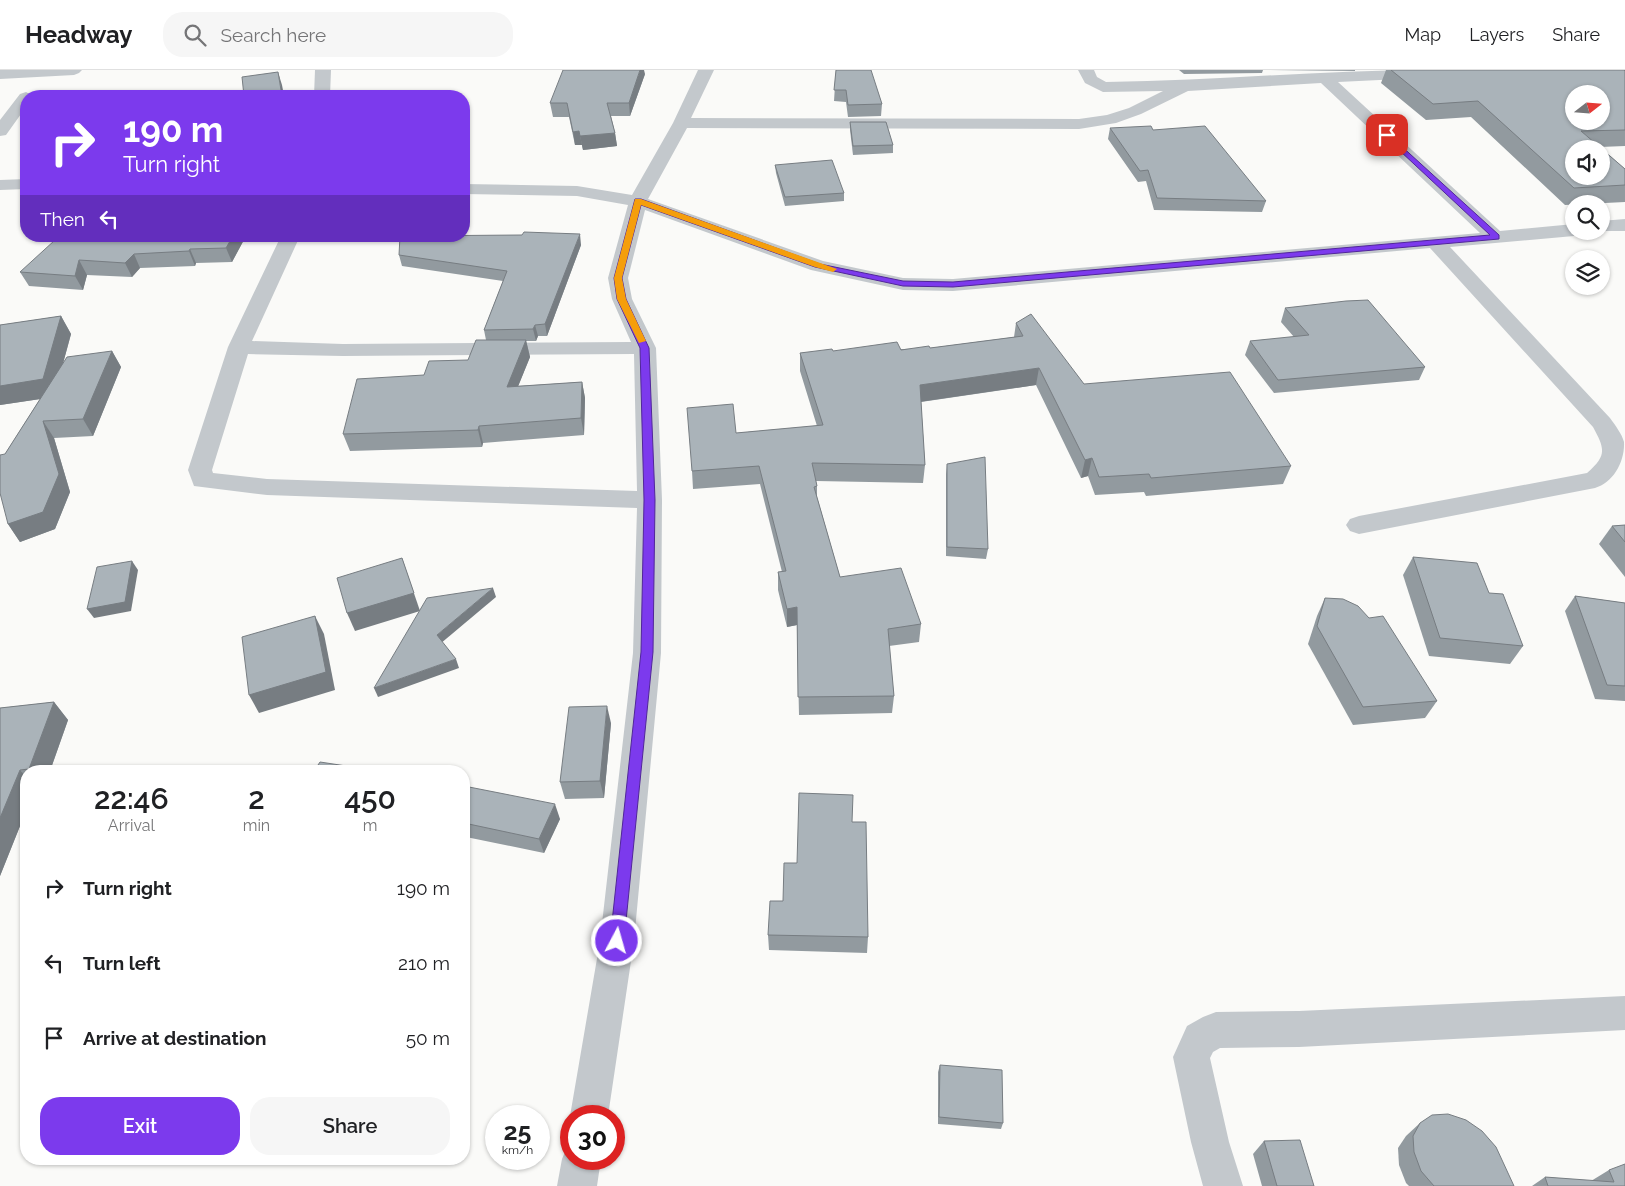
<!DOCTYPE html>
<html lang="en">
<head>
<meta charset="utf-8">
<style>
  :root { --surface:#fff; --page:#f6f6f6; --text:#202124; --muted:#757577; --line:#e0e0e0; --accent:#7c3aed }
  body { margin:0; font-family:Raleway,sans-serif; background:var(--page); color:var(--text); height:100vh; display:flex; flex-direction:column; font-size:19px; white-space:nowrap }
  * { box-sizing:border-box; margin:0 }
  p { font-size:16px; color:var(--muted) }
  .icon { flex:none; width:28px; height:28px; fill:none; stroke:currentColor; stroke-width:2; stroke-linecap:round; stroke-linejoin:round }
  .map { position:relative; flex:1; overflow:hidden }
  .side { position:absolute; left:20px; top:695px; width:450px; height:400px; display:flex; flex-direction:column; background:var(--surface); border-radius:20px; box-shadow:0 1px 4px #0004 }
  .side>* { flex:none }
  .top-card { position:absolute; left:20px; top:20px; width:450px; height:152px; border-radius:20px; box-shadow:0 1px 4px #0004; background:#7c3aed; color:#fff; overflow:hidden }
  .needle { width:32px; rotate:73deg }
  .controls { position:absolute; left:1565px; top:15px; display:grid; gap:10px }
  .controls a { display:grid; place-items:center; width:45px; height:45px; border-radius:50%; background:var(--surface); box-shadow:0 1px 4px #0004; font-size:25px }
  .speed { position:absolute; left:485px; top:1035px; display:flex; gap:10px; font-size:25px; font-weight:700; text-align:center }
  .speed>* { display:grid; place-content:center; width:65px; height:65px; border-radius:50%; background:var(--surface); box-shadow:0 1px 4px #0004; line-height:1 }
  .speed small { font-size:12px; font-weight:400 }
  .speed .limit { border:8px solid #d22; background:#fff; color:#111 }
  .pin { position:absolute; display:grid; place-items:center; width:42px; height:42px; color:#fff; margin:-21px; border-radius:10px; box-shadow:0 2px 8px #0006 }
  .me { position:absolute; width:55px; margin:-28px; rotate:6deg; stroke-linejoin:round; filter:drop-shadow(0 0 4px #0008) }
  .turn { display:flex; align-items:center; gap:18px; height:105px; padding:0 20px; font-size:22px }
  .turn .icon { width:65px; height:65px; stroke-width:2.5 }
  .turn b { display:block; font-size:35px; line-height:42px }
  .then { display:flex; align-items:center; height:48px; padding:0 20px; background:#0003; gap:10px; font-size:19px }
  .eta { display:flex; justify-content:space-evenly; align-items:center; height:85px; text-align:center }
  .eta b { font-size:30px; font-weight:600; line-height:35px }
  .primary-button { display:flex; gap:10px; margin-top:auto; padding:10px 20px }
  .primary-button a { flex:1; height:58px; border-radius:20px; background:var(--accent); color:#fff; font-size:20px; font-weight:600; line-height:58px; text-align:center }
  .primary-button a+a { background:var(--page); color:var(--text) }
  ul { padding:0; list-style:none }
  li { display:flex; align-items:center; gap:15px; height:75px; padding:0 20px }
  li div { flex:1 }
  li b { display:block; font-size:19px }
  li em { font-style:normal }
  header { display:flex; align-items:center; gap:30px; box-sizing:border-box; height:70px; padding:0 25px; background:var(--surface); border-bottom:1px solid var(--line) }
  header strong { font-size:24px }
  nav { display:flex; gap:28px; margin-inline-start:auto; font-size:18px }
  .search { width:350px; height:45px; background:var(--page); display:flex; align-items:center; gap:12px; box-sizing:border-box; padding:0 18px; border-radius:20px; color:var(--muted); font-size:19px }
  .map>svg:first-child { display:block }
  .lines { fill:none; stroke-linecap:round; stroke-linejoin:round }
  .minor { fill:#c3c8cc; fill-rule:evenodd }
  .wall { fill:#929a9f }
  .shaded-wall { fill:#777d82 }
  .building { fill:#aab3b9; stroke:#777d82; fill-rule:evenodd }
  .route { fill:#7c3aed; stroke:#51269a }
  .slow { fill:#f59e0b }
</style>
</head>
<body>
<header>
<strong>Headway</strong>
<div class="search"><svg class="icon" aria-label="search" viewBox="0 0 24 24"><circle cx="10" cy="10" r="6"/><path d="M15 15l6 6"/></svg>Search here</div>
<nav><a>Map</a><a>Layers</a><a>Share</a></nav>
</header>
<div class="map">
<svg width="1625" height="1116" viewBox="0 0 1625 1116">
  <rect width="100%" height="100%" fill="#fafaf8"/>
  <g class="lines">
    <!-- minor -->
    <g class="minor">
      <path d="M0 0H82L79 3 74 5 0 9Z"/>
      <path d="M315 0H331L330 26H314Z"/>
      <path d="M698 0H714L691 48 1079 49 1107 45 1129 38 1163 21 1103 22 1085 13 1078 0H1094L1097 7 1106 12C1213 11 1320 0 1427 0L1429 3 1426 6 1421 8 1338 12 1500 161 1574 154V161H1583L1581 164 1574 166 1450 177 1610 348C1615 355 1622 364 1624 372 1625 392 1613 413 1595 418L1359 464 1350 461 1346 455 1350 449 1359 446 1587 403C1607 386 1605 379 1593 357L1430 178 953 221 903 220 811 200 645 140 628 208 632 229 656 278 662 430 661 583 634 871 608 1046H571V1049L570 1046 600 871 633 583 637 438 267 425 194 416 188 400 228 277 281 166H300L252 271 343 274 631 272 612 229 608 208 628 135 577 126 464 124V114L577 116 632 125 673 53ZM1321 13 1480 163 953 209 903 208 823 191 648 129 687 58 1079 59 1116 53 1141 44 1188 21ZM248 284 343 286 634 284 637 421 267 409 213 403 212 400Z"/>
      <path d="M26 22 33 26H26V37L6 65 0 66V50L20 24Z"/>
      <path d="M26 109V119L0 120V110Z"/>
      <path d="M1625 149V161H1596H1601V151Z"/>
      <path d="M1625 926V960L1299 977 1220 978 1213 982 1210 988 1229 1072 1243 1116H1203L1191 1072 1173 987 1187 956 1203 947 1216 942 1299 941Z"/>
      <path d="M571 1074V1089H601L597 1116H557L562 1089 568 1075Z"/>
    </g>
  </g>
  <!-- wall -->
  <g class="wall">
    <path d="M836 0 882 34 881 46 848 47 846 32 834 31Z"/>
    <path d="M1179 0H1263L1262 3 1184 4Z"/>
    <path d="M1267 0H1355V1Z"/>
    <path d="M1386 0H1624L1625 1V76L1600 77 1625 99V132L1565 135 1471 47 1426 50 1381 13Z"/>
    <path d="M645 4 630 46H611L615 63 617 76 583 80 582 75H575L569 47H553L550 33Z"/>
    <path d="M850 52 893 75V83L853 85 850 60Z"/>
    <path d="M1110 58 1153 60 1266 131 1262 142 1154 140 1146 111 1138 112 1108 69Z"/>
    <path d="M775 95 844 123V131L785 136 776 103Z"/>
    <path d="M522 165 581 175 547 266H538L536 271H526L530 287 518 316 582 312 585 328 584 365 483 373 482 377 350 381 343 364 424 305 468 290 486 270 484 260 503 211 402 196 399 185Z"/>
    <path d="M69 166H246L232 192 196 193 195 196 140 198 132 207 87 205 83 220 29 216 20 202 66 171Z"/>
    <path d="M1285 238 1425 297 1419 310 1274 323 1245 285 1250 271 1294 267 1281 252Z"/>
    <path d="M61 246 71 264 63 293 112 281 121 297 93 366 54 368 70 422 55 459 20 472 8 454 5 384 40 329 0 335V255Z"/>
    <path d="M1016 253 1084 314 1291 396 1283 414 1146 426 1144 422 1095 425 1088 406 1081 408 1036 315 921 332 925 395 923 413 816 411 817 416V427L840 507 921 554 919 572 889 576 894 626 892 643 799 645 797 555 787 557 778 520V502H782L760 414 693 419 692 401 736 363 817 356 800 301V283L930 278 1014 267Z"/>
    <path d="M947 394 988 479 986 489 946 486V404Z"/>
    <path d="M1625 455V507L1599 474 1612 456Z"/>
    <path d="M1413 487 1489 523 1523 576 1510 594 1429 586 1403 505Z"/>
    <path d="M1575 526 1625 533V631L1595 629 1565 541Z"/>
    <path d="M1325 528 1369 548 1437 631 1425 648 1353 655 1308 574 1317 546Z"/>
    <path d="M54 632 68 650 50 701H26V741L0 806V638Z"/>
    <path d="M611 653 604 728 565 729 560 712Z"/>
    <path d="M464 716 560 749 544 783 466 767 464 762Z"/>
    <path d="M852 752 868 867 867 883 769 880 768 865 783 831 797 793Z"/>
    <path d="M940 995 1003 1053 1001 1059 938 1054V1002Z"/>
    <path d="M1420 1053 1514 1116H1409L1406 1113 1399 1095 1398 1078 1406 1066Z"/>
    <path d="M1264 1071 1314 1116H1262L1253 1084Z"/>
    <path d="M1609 1100 1625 1116H1532L1545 1107 1591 1111Z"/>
  </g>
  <!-- shaded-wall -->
  <g class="shaded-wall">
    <path d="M640 0H644L645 4 630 46 629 33Z"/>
    <path d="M278 2 282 15 284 26H282Z"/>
    <path d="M579 61 582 75H575L573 62Z"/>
    <path d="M615 63 617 76 583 80 580 66Z"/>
    <path d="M580 164 581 175 547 266 545 254Z"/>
    <path d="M233 166H246L232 192 226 178Z"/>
    <path d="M190 179 196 193 195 196 189 181Z"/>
    <path d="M134 184 140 198 132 207 125 193Z"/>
    <path d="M79 190 87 205 83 220 75 206Z"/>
    <path d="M61 246 71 264 54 327 0 335V316Z"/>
    <path d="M535 255 538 266 536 271 533 259Z"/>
    <path d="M526 270 530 287 511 334 507 317Z"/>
    <path d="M112 281 121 297 93 366 83 349Z"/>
    <path d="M1039 298 1036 315 919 332 920 315Z"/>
    <path d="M582 312 585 328 584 365 581 348Z"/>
    <path d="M43 351 54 368 70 422 55 459 20 472 8 454Z"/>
    <path d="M479 356 483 373 482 377 478 360Z"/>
    <path d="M1092 388 1088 406 1081 408 1085 390Z"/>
    <path d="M402 488 420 541 355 561 347 543Z"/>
    <path d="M132 491 138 500 131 541 94 548 87 539Z"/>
    <path d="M493 518 496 527 440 574 437 565Z"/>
    <path d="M797 537V555L787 557V539Z"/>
    <path d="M315 546 324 564 335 620 259 643 249 625Z"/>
    <path d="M456 589 459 598 378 627 374 618Z"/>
    <path d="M54 632 68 650 50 701H30L29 699Z"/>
    <path d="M607 636 611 653 604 728 600 711Z"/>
    <path d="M20 700 26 707V741L0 806V748Z"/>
    <path d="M555 734 560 749 544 783 539 769Z"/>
  </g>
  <!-- building -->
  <g class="building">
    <path d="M563 0H640L629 33H607L615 63 580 66 579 61 573 62 567 33H550Z"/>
    <path d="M836 0H871L882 34 848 35 846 20H834Z"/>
    <path d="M1391 0H1624L1625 1V60L1581 61 1625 99V115L1574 118 1478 31 1433 34ZM1574 24H1601V51H1574ZM1574 79H1601V106H1574Z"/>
    <path d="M278 2 282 26H244L242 7Z"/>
    <path d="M850 52H886L893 75 853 76Z"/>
    <path d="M1151 56 1153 60 1205 56 1266 131 1157 128 1148 100 1140 101 1110 58Z"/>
    <path d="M832 90 844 123 785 127 775 95Z"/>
    <path d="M524 162 580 164 545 254 535 255 533 259 484 260 507 201 399 185 400 166 522 165Z"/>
    <path d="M69 166H233L226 178 190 179 189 181 134 184 125 193 79 190 75 206 20 202 55 170 66 171Z"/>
    <path d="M1368 230 1425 297 1278 310 1250 271 1309 265 1285 238 1346 231Z"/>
    <path d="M1031 244 1084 314 1230 302 1291 396 1151 408 1149 404 1099 407 1092 388 1085 390 1039 298 920 315 925 395 812 393 817 416 814 417 840 507 901 498 921 554 888 559 894 626 798 627 797 537 787 539 778 502 786 501 759 396 692 401 687 338 733 334 736 363 823 355 800 283 832 279 833 281 897 272 901 280 929 276 930 278 1023 266 1016 253Z"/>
    <path d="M61 246 43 309 0 316V255Z"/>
    <path d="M476 270H526L507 317 582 312 581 348 479 356 478 360 343 364 357 309 424 305 429 291 468 290Z"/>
    <path d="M112 281 83 349 43 351 59 404 43 442 8 454 0 423V385L5 384 67 287Z"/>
    <path d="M985 387 988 479 947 477V394Z"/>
    <path d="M1625 455V472L1612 456Z"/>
    <path d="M1413 487 1477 493 1489 523 1503 524 1523 576 1440 568Z"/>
    <path d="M402 488 414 523 347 543 337 508Z"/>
    <path d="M132 491 125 532 87 539 97 497Z"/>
    <path d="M493 518 437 565 456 589 374 618 427 528Z"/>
    <path d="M1575 526 1625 533V616L1607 615Z"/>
    <path d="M1325 528 1343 529 1358 536 1369 548 1383 546 1437 631 1363 637 1317 556Z"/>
    <path d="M315 546 326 602 249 625 242 567Z"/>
    <path d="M54 632 29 699 20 700 0 748V638Z"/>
    <path d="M607 636 600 711 560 712 569 637Z"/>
    <path d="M320 692 379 701H314Z"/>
    <path d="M387 700 398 701H386Z"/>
    <path d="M464 716 555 734 539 769 464 753Z"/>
    <path d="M799 723 853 725 852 752H866L868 867 768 865 770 831H783L784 793H797Z"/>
    <path d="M940 995 1002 1000 1003 1053 939 1047Z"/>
    <path d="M1448 1044 1466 1050 1482 1061 1496 1077 1514 1116H1434L1421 1101 1414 1082 1413 1066 1420 1053 1432 1045Z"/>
    <path d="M1300 1070 1314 1116H1277L1264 1071Z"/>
    <path d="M1625 1094V1116H1548L1545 1107 1614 1112 1609 1100Z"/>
  </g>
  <!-- route -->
  <path class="route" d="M1387 63 1499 165V169L953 217 903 216 815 197 641 135 622 208 626 229 649 278 655 430 653 582 624 871 622 876 617 877 612 876 610 871 641 582 644 430 640 278 617 229 614 208 635 129H641L820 194 903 211 953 212 1490 165 1384 66 1383 65Z"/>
  <!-- slow -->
  <path class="slow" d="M635 129H641L837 199 833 202 815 197 641 135 622 208 626 229 646 271 639 273 617 229 614 208Z"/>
</svg>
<div class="controls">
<a><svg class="needle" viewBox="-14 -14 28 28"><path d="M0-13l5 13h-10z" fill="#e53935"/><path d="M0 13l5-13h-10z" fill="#757577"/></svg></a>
<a><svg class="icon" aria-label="sound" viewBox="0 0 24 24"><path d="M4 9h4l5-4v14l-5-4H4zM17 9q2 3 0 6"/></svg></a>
<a><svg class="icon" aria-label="search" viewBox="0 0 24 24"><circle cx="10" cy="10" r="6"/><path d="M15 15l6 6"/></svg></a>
<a><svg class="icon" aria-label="layers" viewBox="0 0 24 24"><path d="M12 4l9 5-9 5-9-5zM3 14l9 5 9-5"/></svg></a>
</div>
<div class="speed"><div>25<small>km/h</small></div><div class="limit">30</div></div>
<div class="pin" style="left:1387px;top:65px;background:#d93025"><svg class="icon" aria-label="arrive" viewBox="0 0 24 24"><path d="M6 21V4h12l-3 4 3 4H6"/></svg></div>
<svg class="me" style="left:617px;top:871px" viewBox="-20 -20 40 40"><circle r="17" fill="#7c3aed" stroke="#fff" stroke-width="3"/><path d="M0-11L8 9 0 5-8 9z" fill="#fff"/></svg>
<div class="top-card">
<div class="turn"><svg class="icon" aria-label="right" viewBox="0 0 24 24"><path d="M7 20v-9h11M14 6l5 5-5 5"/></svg><div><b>190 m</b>Turn right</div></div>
<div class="then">Then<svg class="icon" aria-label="left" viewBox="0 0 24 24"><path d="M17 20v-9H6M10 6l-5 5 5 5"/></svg></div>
</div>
<section class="side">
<div class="eta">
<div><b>22:46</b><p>Arrival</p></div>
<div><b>2</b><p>min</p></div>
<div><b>450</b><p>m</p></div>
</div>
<ul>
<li><svg class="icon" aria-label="right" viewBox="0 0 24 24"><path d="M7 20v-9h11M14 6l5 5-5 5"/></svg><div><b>Turn right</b></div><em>190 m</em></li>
<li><svg class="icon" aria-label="left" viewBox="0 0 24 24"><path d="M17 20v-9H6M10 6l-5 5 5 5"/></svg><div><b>Turn left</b></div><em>210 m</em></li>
<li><svg class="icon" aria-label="arrive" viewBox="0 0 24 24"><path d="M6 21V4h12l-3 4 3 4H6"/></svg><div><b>Arrive at destination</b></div><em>50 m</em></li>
</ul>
<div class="primary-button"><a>Exit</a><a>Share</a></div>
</section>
</div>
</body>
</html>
